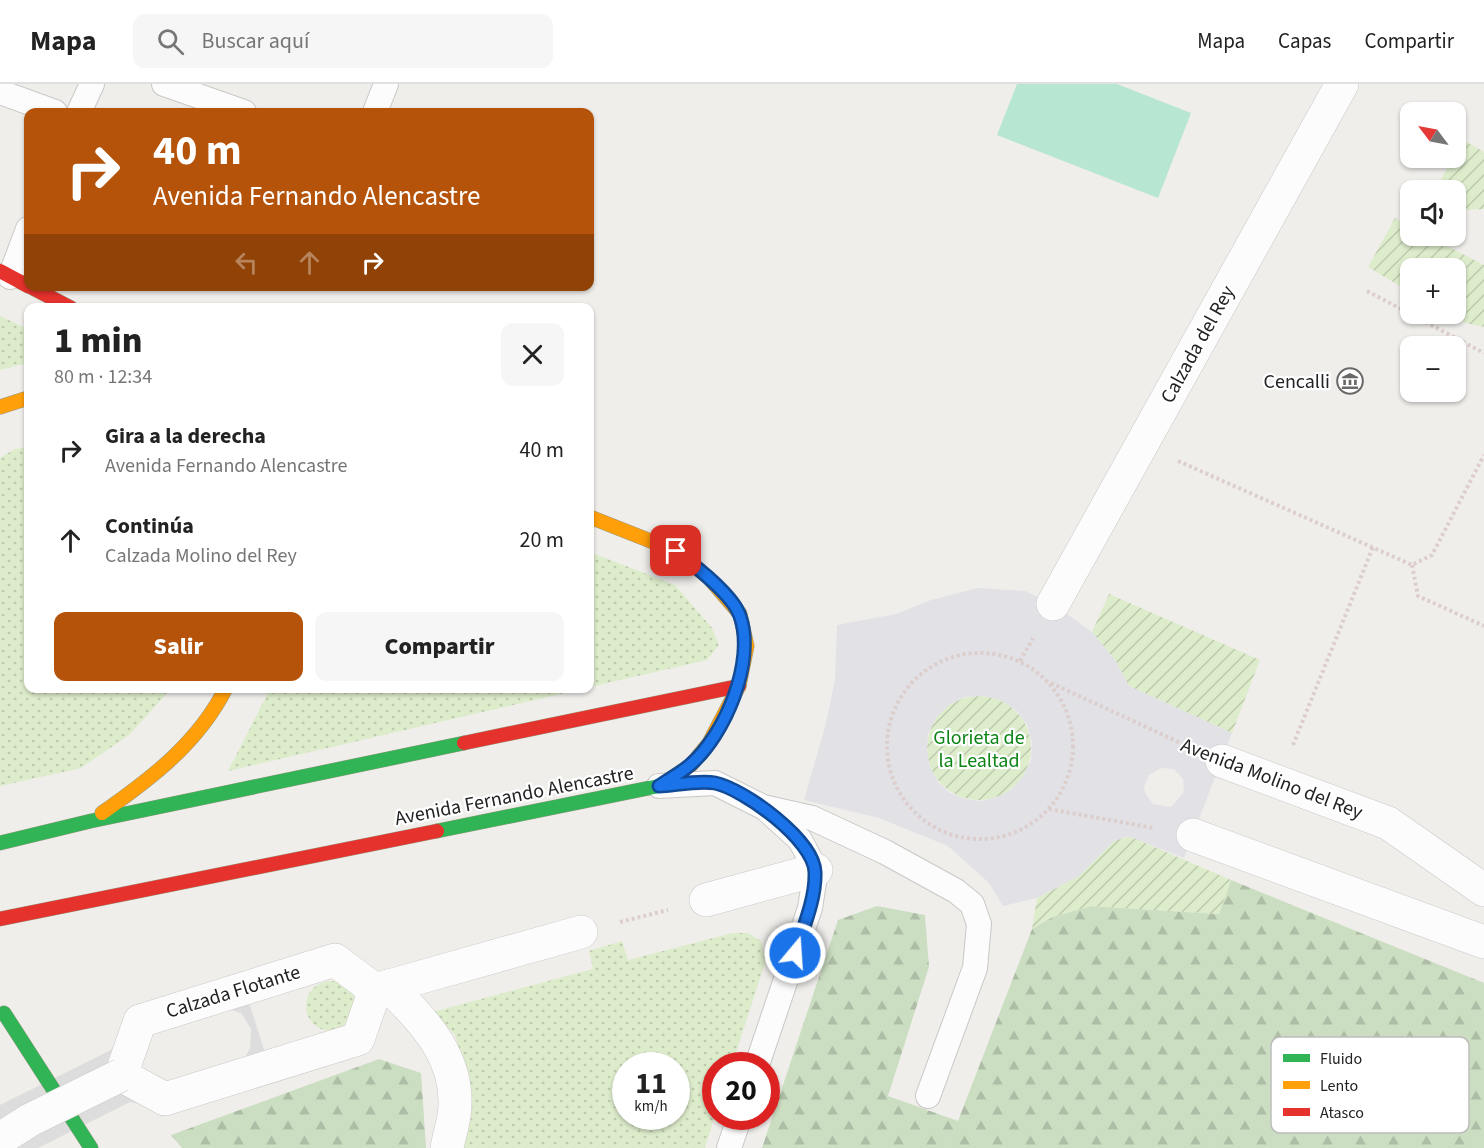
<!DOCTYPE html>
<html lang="es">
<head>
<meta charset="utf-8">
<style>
  :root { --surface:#fff; --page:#f6f6f6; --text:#222; --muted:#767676; --line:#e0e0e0; --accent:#b45309 }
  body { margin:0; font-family:"Source Sans 3",sans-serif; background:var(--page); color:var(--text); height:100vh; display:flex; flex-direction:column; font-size:22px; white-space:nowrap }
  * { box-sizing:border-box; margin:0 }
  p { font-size:20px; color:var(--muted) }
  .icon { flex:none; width:33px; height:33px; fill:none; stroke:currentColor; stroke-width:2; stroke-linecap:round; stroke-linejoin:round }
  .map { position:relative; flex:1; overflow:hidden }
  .sheet { position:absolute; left:24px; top:219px; width:570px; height:390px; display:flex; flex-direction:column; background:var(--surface); border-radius:12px; box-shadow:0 2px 4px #0004 }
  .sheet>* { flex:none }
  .top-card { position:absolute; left:24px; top:24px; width:570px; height:183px; border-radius:12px; box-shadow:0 2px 4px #0004; background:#b45309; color:#fff; overflow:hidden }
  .needle { width:39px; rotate:302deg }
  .buttons { position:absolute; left:1400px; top:18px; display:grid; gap:12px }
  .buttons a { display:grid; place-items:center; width:66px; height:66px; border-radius:12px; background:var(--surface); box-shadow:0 2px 4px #0004; font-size:30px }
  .speed { position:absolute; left:612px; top:968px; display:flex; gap:12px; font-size:30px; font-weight:700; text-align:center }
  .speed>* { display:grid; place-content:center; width:78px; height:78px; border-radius:50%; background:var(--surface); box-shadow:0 2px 4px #0004; line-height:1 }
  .speed small { font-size:15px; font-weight:400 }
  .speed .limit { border:9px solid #d22; background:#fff; color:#111 }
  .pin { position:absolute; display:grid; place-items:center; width:51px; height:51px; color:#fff; margin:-26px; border-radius:12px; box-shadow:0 3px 9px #0006 }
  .me { position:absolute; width:66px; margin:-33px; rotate:18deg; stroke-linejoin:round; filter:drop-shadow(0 0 4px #0008) }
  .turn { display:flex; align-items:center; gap:21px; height:126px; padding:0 30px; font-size:27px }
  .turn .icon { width:78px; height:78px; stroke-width:2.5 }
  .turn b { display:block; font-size:42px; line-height:51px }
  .lanes { display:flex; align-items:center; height:57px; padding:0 30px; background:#0003; justify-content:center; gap:30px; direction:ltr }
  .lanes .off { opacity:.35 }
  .round { display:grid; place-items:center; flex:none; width:63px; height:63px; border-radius:12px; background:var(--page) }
  .headline { display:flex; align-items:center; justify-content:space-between; height:102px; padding:0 30px }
  h1 { font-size:36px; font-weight:800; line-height:45px }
  .action { display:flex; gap:12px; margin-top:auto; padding:12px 30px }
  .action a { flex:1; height:69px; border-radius:12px; background:var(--accent); color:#fff; font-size:24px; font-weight:800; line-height:69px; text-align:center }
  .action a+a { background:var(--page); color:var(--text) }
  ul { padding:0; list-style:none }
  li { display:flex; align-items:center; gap:18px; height:90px; padding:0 30px }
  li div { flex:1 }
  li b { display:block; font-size:22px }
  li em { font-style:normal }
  header { display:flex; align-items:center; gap:36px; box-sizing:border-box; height:84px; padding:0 30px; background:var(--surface); border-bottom:2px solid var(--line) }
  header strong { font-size:28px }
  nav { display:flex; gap:33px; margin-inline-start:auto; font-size:21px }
  .search { width:420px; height:54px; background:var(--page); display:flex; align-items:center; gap:15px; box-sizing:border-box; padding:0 21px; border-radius:12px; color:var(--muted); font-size:22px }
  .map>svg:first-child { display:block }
  .grass { fill:url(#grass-dots); fill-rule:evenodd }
  .forest { fill:url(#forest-firs) }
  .garden { fill:url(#garden-furrows) }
  .pitch { fill:#b7e6d2 }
  .plaza { fill:#e2e1e5; fill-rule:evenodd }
  .pier { fill:#dedddd; fill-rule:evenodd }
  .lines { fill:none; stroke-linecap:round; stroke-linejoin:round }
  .lane-casing { stroke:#c9c8c7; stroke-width:26 }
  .street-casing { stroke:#c9c8c7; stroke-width:34 }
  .fast-casing { stroke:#999a82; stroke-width:15 }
  .slow-casing { stroke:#999a82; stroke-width:15 }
  .jam-casing { stroke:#999a82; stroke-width:15 }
  .path { stroke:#dccecd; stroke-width:4; stroke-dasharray:3 3; stroke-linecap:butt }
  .lane { stroke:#fdfcfc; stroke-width:24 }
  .street { stroke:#fdfcfc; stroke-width:33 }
  .fast { stroke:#30b455; stroke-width:14 }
  .slow { stroke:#ff9f0a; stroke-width:14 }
  .jam { stroke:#e5322d; stroke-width:14 }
  .street-bridge-casing { stroke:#c9c8c7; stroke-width:34; stroke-linecap:butt }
  .street-bridge { stroke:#fdfcfc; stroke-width:33 }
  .route-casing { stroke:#114b97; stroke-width:15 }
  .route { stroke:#1a73e8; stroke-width:10 }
  .labels { text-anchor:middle; stroke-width:4.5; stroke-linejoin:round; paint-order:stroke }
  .street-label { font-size:20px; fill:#222; stroke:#fff }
  .poi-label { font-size:20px; fill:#222; stroke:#fff; text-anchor:end }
  .park-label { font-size:20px; fill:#0c8416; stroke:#fff }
  .key { fill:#fff; stroke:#bdbdbd; stroke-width:1.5 }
  .key-label { font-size:16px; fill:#222 }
</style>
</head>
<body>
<header>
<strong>Mapa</strong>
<div class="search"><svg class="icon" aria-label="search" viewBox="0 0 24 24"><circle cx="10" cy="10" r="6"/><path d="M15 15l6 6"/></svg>Buscar aquí</div>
<nav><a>Mapa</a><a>Capas</a><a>Compartir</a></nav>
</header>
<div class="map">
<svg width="1484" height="1064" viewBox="0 0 1484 1064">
  <defs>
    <pattern id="grass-dots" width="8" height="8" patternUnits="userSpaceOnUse" patternTransform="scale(1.5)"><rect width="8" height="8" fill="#ddeccb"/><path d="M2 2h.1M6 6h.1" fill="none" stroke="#bdcaae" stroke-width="1.8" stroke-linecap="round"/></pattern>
    <pattern id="forest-firs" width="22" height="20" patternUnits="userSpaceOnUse" patternTransform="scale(1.5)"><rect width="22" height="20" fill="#cbdec1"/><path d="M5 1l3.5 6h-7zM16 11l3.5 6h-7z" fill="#aebea6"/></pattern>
    <pattern id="garden-furrows" width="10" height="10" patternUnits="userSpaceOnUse" patternTransform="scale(1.5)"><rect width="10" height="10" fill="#ddeccb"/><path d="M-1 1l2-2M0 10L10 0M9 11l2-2" fill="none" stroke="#bdcaae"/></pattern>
  </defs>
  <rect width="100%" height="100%" fill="#f0eeeb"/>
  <!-- grass -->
  <g class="grass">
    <path d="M0 232 28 245V279L0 286Z"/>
    <path d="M28 363V604L171 605 129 651 81 684 0 702V374L15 365Z"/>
    <path d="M590 468 675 501 712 544 719 561 707 576 590 603Z"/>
    <path d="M270 605V604L582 605 228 687Z"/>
    <path d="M733 849H748L761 857 766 876 732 981H716L715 1031 705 1064H460L461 971 455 951 433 928 593 885 589 867 622 857 628 876ZM626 981H676V1032H626Z"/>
    <circle cx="331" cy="922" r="25"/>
  </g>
  <!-- forest -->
  <g class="forest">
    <path d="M1231 796 1484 899V1064H762L838 836 877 822 925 831 929 883 888 1012 958 1037 1032 845 1052 833 1091 822 1219 830Z"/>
    <path d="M379 975 421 989 426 1064H182L171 1051Z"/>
  </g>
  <!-- garden -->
  <g class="garden">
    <path d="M1463 56 1484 68V125L1468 126 1455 118V106H1435Z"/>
    <path d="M1395 134 1410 142V152H1428L1484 181V243L1466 239 1449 230H1455V184H1410V208L1368 183Z"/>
    <path d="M1109 510 1260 576 1232 649 1129 602 1115 576 1092 548Z"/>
    <circle cx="979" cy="664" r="52"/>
    <path d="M1129 752 1231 796 1219 830 1091 822 1052 833 1032 845 1037 814 1079 792 1114 757Z"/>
  </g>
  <!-- pitch -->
  <path class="pitch" d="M1017 0H1117L1191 29 1158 114 997 51Z"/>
  <!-- plaza -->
  <path class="plaza" d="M978 504 1025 507 1053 520 1092 548 1115 576 1129 602 1232 649 1184 774 1128 752 1114 757 1079 792 1037 814 1003 822 989 799 948 762 879 734 804 716 825 643 835 596 837 541 896 530 931 516ZM983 612 1000 616 1016 626 1027 641 1032 658 1031 676 1023 692 1012 705 998 713 982 717 965 715 950 709 938 698 930 683 927 667 928 650 936 634 949 621 965 613ZM1161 684 1174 685 1183 695 1184 708 1171 723 1153 720 1145 709 1144 703 1149 691Z"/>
  <!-- pier -->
  <path class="pier" d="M240 890 273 994 162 1033 148 1022 130 1018 38 1064H0V1021L111 966 121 950ZM222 923 241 929 251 945 250 964 242 980 167 1006 141 983 148 948Z"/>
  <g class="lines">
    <!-- lane casing -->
    <g class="lane-casing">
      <g id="lane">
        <path d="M164 0 244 28"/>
        <path d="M0 8 55 28"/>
        <path d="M79 28 92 0"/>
        <path d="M375 28 386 0"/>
        <path d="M10 193 28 145"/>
        <path d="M659 702 715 699 763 723 812 734 885 768 956 807 972 820 979 840 975 884 928 1012"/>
        <path d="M757 981 810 824 816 786 800 756 767 726"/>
        <path d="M729 1064 740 1032"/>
      </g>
    </g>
    <!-- street casing -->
    <g class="street-casing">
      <g id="street">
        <path d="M1053 520 1342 0"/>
        <path d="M1222 677 1388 739 1484 806"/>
        <path d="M1193 751 1484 858"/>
        <path d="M706 816 816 786"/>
        <path d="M335 876 375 906 358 955 165 1015 121 991 140 937Z"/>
        <path d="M388 902C425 937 462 977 454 1032 452 1043 449 1053 447 1064"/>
        <path d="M375 906 581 848"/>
      </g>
    </g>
    <!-- fast casing -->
    <g class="fast-casing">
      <g id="fast">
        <path d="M437 747 659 702 682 687"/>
        <path d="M0 759 91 737 464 659"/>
        <path d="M4 929 91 1064"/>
      </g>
    </g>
    <!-- slow casing -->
    <g class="slow-casing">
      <g id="slow">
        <path d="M0 323 28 314"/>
        <path d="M590 433 676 467 709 494 740 530 747 562 739 602 709 659 691 681 682 687"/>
        <path d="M102 729C152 694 198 659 226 604"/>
      </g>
    </g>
    <!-- jam casing -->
    <g class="jam-casing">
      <g id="jam">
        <path d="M0 187 28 202"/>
        <path d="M29 202 71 224"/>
        <path d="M464 659 739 602"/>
        <path d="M0 835 437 747"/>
      </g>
    </g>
    <!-- path -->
    <g class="path">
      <path d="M1367 207 1484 269"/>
      <path d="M1178 377 1412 481 1432 471 1484 371"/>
      <path d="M1412 481 1418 512 1484 542"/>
      <circle cx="980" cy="662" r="93"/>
      <path d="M1020 577 1033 554"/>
      <path d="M1051 599 1185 661"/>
      <path d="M1293 661 1373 463"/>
      <path d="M1049 725 1154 744"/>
      <path d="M620 838 668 826"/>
    </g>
    <!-- lane -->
    <use href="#lane" class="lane"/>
    <!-- street -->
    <use href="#street" class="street"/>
    <!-- fast -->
    <use href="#fast" class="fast"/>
    <!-- slow -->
    <use href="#slow" class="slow"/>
    <!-- jam -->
    <use href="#jam" class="jam"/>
    <!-- street-bridge casing -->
    <g class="street-bridge-casing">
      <path id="street-bridge" d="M0 1055 30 1036 121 991"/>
    </g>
    <!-- street-bridge -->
    <use href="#street-bridge" class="street-bridge"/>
  </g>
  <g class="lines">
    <!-- route casing -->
    <g class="route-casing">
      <path id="route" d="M676 467C694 481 733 511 740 532 756 577 725 651 690 681 681 689 669 695 659 702 676 701 699 696 715 699 744 705 814 756 815 788 816 815 803 844 795 869"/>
    </g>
    <!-- route -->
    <use href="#route" class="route"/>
  </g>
  <!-- icons -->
  <defs>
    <g id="museum-ring" transform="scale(1.35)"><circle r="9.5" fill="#fff" stroke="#6a6968" stroke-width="1.5"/><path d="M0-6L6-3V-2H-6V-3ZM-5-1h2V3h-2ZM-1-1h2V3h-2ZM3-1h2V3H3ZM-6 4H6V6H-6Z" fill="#6a6968"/></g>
  </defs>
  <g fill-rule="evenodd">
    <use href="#museum-ring" x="1350" y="297"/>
  </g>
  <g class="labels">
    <!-- street labels -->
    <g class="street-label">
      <text transform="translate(1197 260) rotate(-61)" y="7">Calzada del Rey</text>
      <text transform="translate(1272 694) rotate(21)" y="7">Avenida Molino del Rey</text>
      <text transform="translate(514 711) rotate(-11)" y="7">Avenida Fernando Alencastre</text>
      <text transform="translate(233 907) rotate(-17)" y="7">Calzada Flotante</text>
    </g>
    <!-- poi labels -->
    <g class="poi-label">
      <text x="1330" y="304">Cencalli</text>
    </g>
    <!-- park labels -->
    <g class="park-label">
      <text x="979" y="660">Glorieta de<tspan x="979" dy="23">la Lealtad</tspan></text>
    </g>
  </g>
  <!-- legend -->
  <rect x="1271" y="953" width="198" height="96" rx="9" class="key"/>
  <rect x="1283" y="970" width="27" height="8" fill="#30b455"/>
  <rect x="1283" y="997" width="27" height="8" fill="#ff9f0a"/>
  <rect x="1283" y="1024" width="27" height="8" fill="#e5322d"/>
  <g class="key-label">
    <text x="1320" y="980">Fluido</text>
    <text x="1320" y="1007">Lento</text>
    <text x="1320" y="1034">Atasco</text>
  </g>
</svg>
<div class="buttons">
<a><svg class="needle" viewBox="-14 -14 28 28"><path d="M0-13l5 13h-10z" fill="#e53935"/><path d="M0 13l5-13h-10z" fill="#767676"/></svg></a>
<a><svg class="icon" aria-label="sound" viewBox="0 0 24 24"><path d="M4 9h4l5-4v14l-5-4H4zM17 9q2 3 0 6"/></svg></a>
<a>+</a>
<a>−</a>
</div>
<div class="speed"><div>11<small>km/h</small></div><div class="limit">20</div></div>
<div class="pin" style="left:676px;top:467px;background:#d93025"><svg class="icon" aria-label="arrive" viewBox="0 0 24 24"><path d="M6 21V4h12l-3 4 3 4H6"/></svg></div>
<svg class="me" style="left:795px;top:869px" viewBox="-20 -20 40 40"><circle r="17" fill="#1a73e8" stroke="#fff" stroke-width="3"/><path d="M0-11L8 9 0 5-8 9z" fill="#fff"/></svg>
<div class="top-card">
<div class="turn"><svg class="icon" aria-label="right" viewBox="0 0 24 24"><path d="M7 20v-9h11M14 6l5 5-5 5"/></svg><div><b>40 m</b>Avenida Fernando Alencastre</div></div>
<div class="lanes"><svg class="icon off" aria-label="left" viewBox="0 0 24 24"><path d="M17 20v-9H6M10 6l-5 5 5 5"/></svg><svg class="icon off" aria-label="ahead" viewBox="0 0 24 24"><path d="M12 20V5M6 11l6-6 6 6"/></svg><svg class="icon" aria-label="right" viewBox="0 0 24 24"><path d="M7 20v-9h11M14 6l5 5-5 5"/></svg></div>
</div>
<section class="sheet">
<div class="headline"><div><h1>1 min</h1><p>80 m · 12:34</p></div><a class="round"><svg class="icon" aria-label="close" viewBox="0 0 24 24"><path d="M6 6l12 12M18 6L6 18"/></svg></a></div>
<ul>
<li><svg class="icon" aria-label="right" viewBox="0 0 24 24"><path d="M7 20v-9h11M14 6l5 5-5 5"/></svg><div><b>Gira a la derecha</b><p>Avenida Fernando Alencastre</p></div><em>40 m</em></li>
<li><svg class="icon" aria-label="ahead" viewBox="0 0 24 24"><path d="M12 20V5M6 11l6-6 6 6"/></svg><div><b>Continúa</b><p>Calzada Molino del Rey</p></div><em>20 m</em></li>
</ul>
<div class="action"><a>Salir</a><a>Compartir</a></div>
</section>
</div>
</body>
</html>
